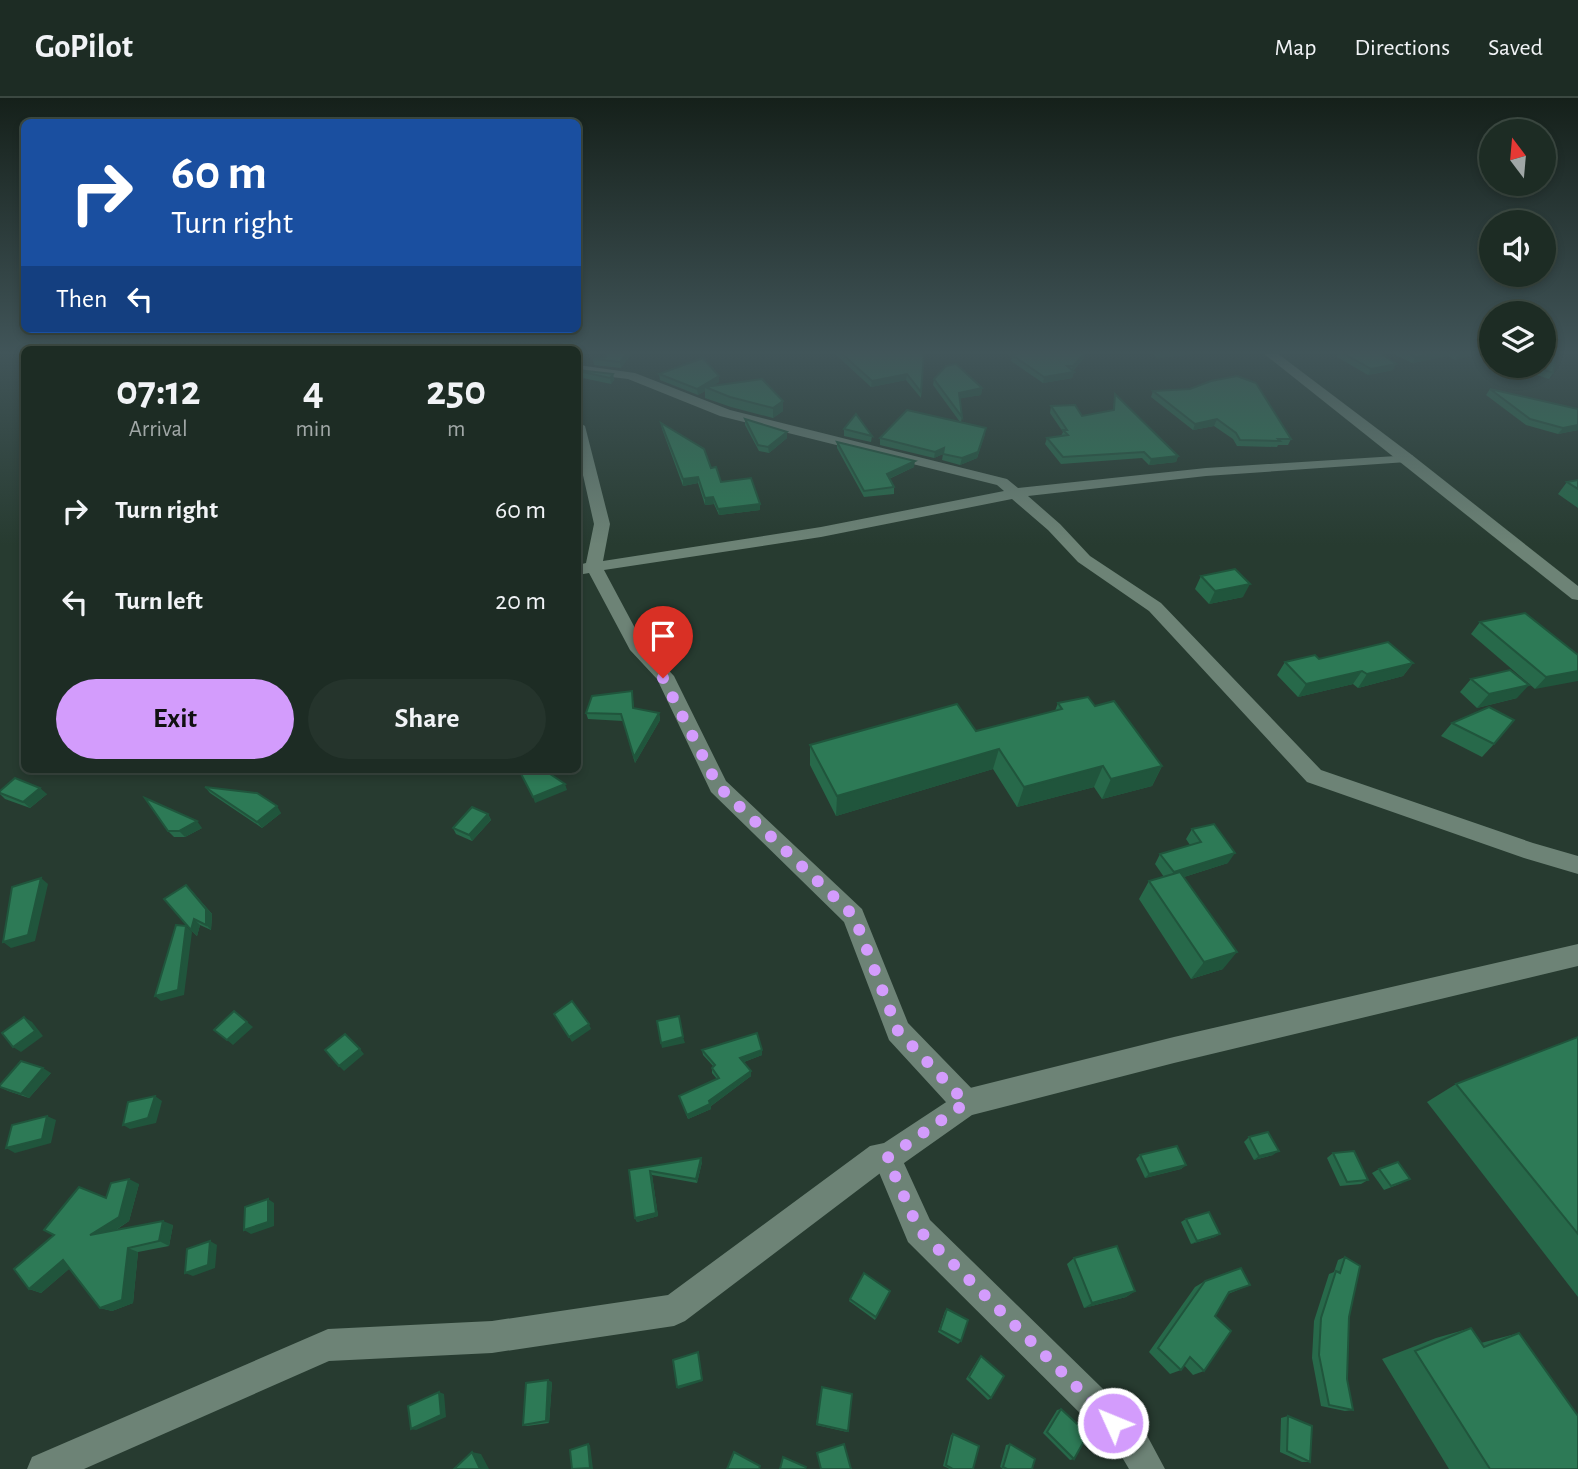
<!DOCTYPE html>
<html lang="en">
<head>
<meta charset="utf-8">
<style>
  :root { --surface:#1d2c24; --page:#25342c; --text:#f1f3f6; --muted:#a0a7a6; --line:#3b4841; --accent:#d39cfc }
  body { margin:0; font-family:"Alegreya Sans",sans-serif; background:var(--page); color:var(--text); height:100vh; display:flex; flex-direction:column; font-size:26px; white-space:nowrap }
  * { box-sizing:border-box; margin:0 }
  p { font-size:23px; color:var(--muted) }
  .icon { flex:none; width:38px; height:38px; fill:none; stroke:currentColor; stroke-width:2; stroke-linecap:round; stroke-linejoin:round }
  .map { position:relative; flex:1; overflow:hidden }
  .sheet { position:absolute; left:21px; top:248px; width:560px; height:427px; display:flex; flex-direction:column; background:var(--surface); border-radius:10px; box-shadow:0 4px 10px #0003,0 0 0 2px var(--line) }
  .sheet>* { flex:none }
  .guide { position:absolute; left:21px; top:21px; width:560px; height:214px; border-radius:10px; box-shadow:0 4px 10px #0003,0 0 0 2px var(--line); background:#1a4fa0; color:#fff; overflow:hidden }
  .needle { width:46px; rotate:344deg }
  .tools { position:absolute; left:1479px; top:21px; display:grid; gap:14px }
  .tools a { display:grid; place-items:center; width:77px; height:77px; border-radius:50%; background:var(--surface); box-shadow:0 4px 10px #0003,0 0 0 2px var(--line); font-size:35px }
  .pin { position:absolute; display:grid; place-items:center; width:60px; height:60px; color:#fff; margin:-72px -30px; border-radius:50% 50% 50% 0; rotate:-45deg; box-shadow:0 0 7px #0007 }
  .pin .icon { rotate:45deg }
  .me { position:absolute; width:77px; margin:-38px; rotate:314deg; stroke-linejoin:round; filter:drop-shadow(0 0 5px #0008) }
  .turn { display:flex; align-items:center; gap:24px; height:147px; padding:0 35px; font-size:32px }
  .turn .icon { width:91px; height:91px; stroke-width:2.5 }
  .turn b { display:block; font-size:49px; line-height:60px }
  .then { display:flex; align-items:center; height:66px; padding:0 35px; background:#0003; gap:14px; font-size:26px }
  .eta { display:flex; justify-content:space-evenly; align-items:center; height:119px; text-align:center }
  .eta b { font-size:42px; font-weight:700; line-height:49px }
  .cta { display:flex; gap:14px; margin-top:auto; padding:14px 35px }
  .cta a { flex:1; height:80px; border-radius:42px; background:var(--accent); color:#111; font-size:28px; font-weight:700; line-height:80px; text-align:center }
  .cta a+a { background:var(--page); color:var(--text) }
  ul { padding:0; list-style:none }
  li { display:flex; align-items:center; gap:21px; height:91px; padding:0 35px }
  li div { flex:1 }
  li b { display:block; font-size:26px }
  li em { font-style:normal }
  header { display:flex; align-items:center; gap:42px; box-sizing:border-box; height:98px; padding:0 35px; background:var(--surface); border-bottom:2px solid var(--line) }
  header strong { font-size:33px }
  nav { display:flex; gap:38px; margin-inline-start:auto; font-size:24px }
  .map>svg:first-child { display:block }
  .lines { fill:none; stroke-linecap:round; stroke-linejoin:round }
  .street { fill:#6d8376; fill-rule:evenodd }
  .secondary { fill:#6d8376; fill-rule:evenodd }
  .wall { fill:#27694a }
  .shaded-wall { fill:#20553c }
  .building { fill:#2d7a56; stroke:#20553c; stroke-width:2 }
  .route { stroke:#d39cfc; stroke-width:12; stroke-dasharray:0 21.6 }
</style>
</head>
<body>
<header>
<strong>GoPilot</strong>
<nav><a>Map</a><a>Directions</a><a>Saved</a></nav>
</header>
<div class="map">
<svg width="1578" height="1371" viewBox="0 0 1578 1371">
  <rect width="100%" height="100%" fill="#273b30"/>
  <g class="lines">
    <!-- street -->
    <g class="street">
      <path d="M578 267 635 275 730 312 1007 381 1018 390 1206 370 1412 357 1414 360 1407 364 1206 378 1028 398 1060 426 1090 458 1161 505 1321 672 1533 745 1578 758V776L1524 760 1307 684 1149 513 1078 464 1048 432 1012 401 821 439 604 472 643 545 674 578 726 683 862 811 908 925 976 995 980 1005 976 1015 966 1019 956 1015 889 942 844 824 711 694 657 581 630 552 589 475 578 477V467L586 465 594 426 578 355V324L585 328 610 426 603 463 821 429 1004 393 997 387 720 318 628 281 578 275Z"/>
      <path d="M887 1046 897 1050 930 1122 1143 1330 1165 1371H1129L1119 1354 908 1144 873 1060 877 1050Z"/>
    </g>
    <!-- secondary -->
    <g class="secondary">
      <path d="M1263 255H1277L1412 357 1578 488V502L1572 501Z"/>
      <path d="M1578 846V868L1174 965 972 1017 897 1070 883 1073 685 1223 674 1228 492 1255 329 1263 84 1371H27L32 1359 328 1231 492 1223 668 1197 870 1048 884 1045 966 991 1174 939Z"/>
    </g>
  </g>
  <!-- wall -->
  <g class="wall">
    <path d="M605 255H632L621 270 594 267 593 261 606 259Z"/>
    <path d="M834 255H924L921 300 906 282 871 289Z"/>
    <path d="M1005 255H1085L1084 260 1073 273 1074 274 1072 280 1043 285 1011 263 1012 258Z"/>
    <path d="M1152 255H1202L1158 260Z"/>
    <path d="M1339 255H1381L1393 272 1368 277 1337 259Z"/>
    <path d="M1392 255H1478L1455 262 1448 258 1412 265Z"/>
    <path d="M1510 268H1544L1553 275 1549 281Z"/>
    <path d="M578 272 613 276 614 282 611 286 578 279Z"/>
    <path d="M659 276 719 284 712 288 783 313 773 320 731 309 705 300V293L698 297 660 282Z"/>
    <path d="M934 281 982 290 981 297 960 300 962 319 961 324 985 336 977 360 960 367 942 362 943 356 934 360 880 347V340L960 324 933 287Z"/>
    <path d="M1490 291 1578 311V332L1558 336 1526 327 1486 297Z"/>
    <path d="M1153 293 1291 341 1288 347H1278L1277 349 1237 348 1233 341 1214 328 1193 332 1151 299Z"/>
    <path d="M1115 296 1178 358 1176 364 1149 367 1142 360 1061 366 1045 346 1047 340 1061 338 1063 334 1050 315 1051 308 1082 318 1113 312Z"/>
    <path d="M745 321 787 340 769 355 759 353 745 327Z"/>
    <path d="M661 325 711 370 721 384 760 406V412L719 417 714 406 705 407 698 385 683 388 662 331Z"/>
    <path d="M844 331 872 338 871 344 844 338Z"/>
    <path d="M837 344 914 369 889 381 894 389V396L864 399 837 350Z"/>
    <path d="M1578 382V410L1558 396 1567 384Z"/>
    <path d="M1201 478 1243 499 1209 506 1195 491Z"/>
    <path d="M1480 524 1578 557 1535 591 1471 536Z"/>
    <path d="M1319 561 1413 565 1403 578 1358 590 1353 586 1298 599 1277 577 1285 564Z"/>
    <path d="M1471 581 1517 600 1477 610 1460 594Z"/>
    <path d="M632 593 634 610 659 615 660 622 635 665 623 623 588 621 586 615Z"/>
    <path d="M1058 605 1095 608 1162 668 1152 688 1102 701 1094 689 1017 709 993 671 836 718 810 667V647L976 633 1055 613Z"/>
    <path d="M1452 625 1494 646 1482 659 1441 638Z"/>
    <path d="M205 689 281 715 262 730 210 695Z"/>
    <path d="M0 693 47 696 30 710 5 701 0 696Z"/>
    <path d="M488 716 491 722 472 743 456 736 453 730Z"/>
    <path d="M202 730 185 739H174L168 733Z"/>
    <path d="M1192 731 1228 765 1184 779 1223 871 1191 881 1139 801 1149 783 1164 779 1155 766 1160 756 1190 747 1186 741Z"/>
    <path d="M192 793 212 816 211 832 200 827 197 838 191 832Z"/>
    <path d="M1578 939V1199L1427 1004 1456 986Z"/>
    <path d="M702 952 762 957 744 964 751 973V978L711 1008V1011L688 1021 679 998 717 981 712 975V970L713 968 703 957Z"/>
    <path d="M51 975 29 1000 8 993 0 989Z"/>
    <path d="M1249 1039 1273 1057 1254 1062 1244 1044Z"/>
    <path d="M1333 1055 1368 1082 1361 1086 1340 1088 1327 1060Z"/>
    <path d="M1140 1057 1186 1067 1181 1071 1145 1080 1136 1061Z"/>
    <path d="M702 1064 697 1085 652 1077 658 1118 637 1124 635 1120 629 1072Z"/>
    <path d="M1379 1071 1402 1085 1384 1092 1372 1075Z"/>
    <path d="M139 1086 129 1123 116 1132 173 1127 169 1148 138 1154 133 1205 112 1213 100 1210 70 1170 41 1195 29 1191 54 1137 106 1100Z"/>
    <path d="M1186 1121 1220 1136 1215 1139 1191 1146 1181 1124Z"/>
    <path d="M1345 1159 1349 1219 1347 1281 1353 1312 1345 1313 1321 1308 1312 1260 1314 1223 1329 1176 1334 1174 1338 1162Z"/>
    <path d="M1074 1160 1135 1193 1126 1199 1084 1210 1067 1166Z"/>
    <path d="M1205 1183 1250 1187 1228 1196 1215 1218 1204 1273 1193 1277 1184 1267 1181 1272 1170 1276 1149 1254 1195 1189Z"/>
    <path d="M890 1193 875 1222 849 1203 850 1201Z"/>
    <path d="M947 1211 961 1243 958 1246 938 1234 945 1213Z"/>
    <path d="M1471 1230 1481 1245 1519 1235 1578 1371H1449L1382 1261 1436 1240Z"/>
    <path d="M981 1258 991 1300 988 1302 966 1281 979 1260Z"/>
    <path d="M552 1284 549 1325 527 1328 523 1327Z"/>
    <path d="M822 1289 848 1333 847 1334 816 1327Z"/>
    <path d="M1061 1311 1074 1361 1070 1362 1043 1335 1057 1312Z"/>
    <path d="M1288 1318 1310 1364H1302L1280 1354 1281 1320Z"/>
    <path d="M953 1336 973 1371H950L943 1368 951 1337Z"/>
    <path d="M1010 1346 1032 1371H1003L1000 1369 1006 1347Z"/>
  </g>
  <!-- shaded-wall -->
  <g class="shaded-wall">
    <path d="M627 255H632L621 270 620 264Z"/>
    <path d="M1085 255 1084 260 1071 274 1073 268Z"/>
    <path d="M1160 255H1202L1158 260Z"/>
    <path d="M1437 255H1450L1448 258 1412 265 1416 259Z"/>
    <path d="M1460 255H1478L1455 262 1458 256Z"/>
    <path d="M1396 266 1393 272 1368 277 1371 271Z"/>
    <path d="M1074 274 1072 280 1043 285 1044 279Z"/>
    <path d="M613 276 614 282 611 286 610 280Z"/>
    <path d="M907 276 906 282 871 289 872 283Z"/>
    <path d="M719 278V284L708 291 705 289V293L698 297 697 291Z"/>
    <path d="M982 290 981 297 958 301 959 295Z"/>
    <path d="M783 303V313L773 320V310Z"/>
    <path d="M1217 321 1214 328 1193 332 1195 326Z"/>
    <path d="M1578 327V332L1558 336 1563 330Z"/>
    <path d="M986 330 977 360 960 367 962 360Z"/>
    <path d="M787 334V340L769 355 768 349Z"/>
    <path d="M944 350 943 356 934 360 935 354Z"/>
    <path d="M1178 358 1176 364 1149 367 1151 361Z"/>
    <path d="M915 363 914 369 886 382 887 376Z"/>
    <path d="M698 379V385L683 388V381Z"/>
    <path d="M713 399 714 406 705 407V400Z"/>
    <path d="M760 406V412L719 417 718 411Z"/>
    <path d="M1250 486 1243 499 1209 506 1215 493Z"/>
    <path d="M1413 565 1403 578 1358 590 1367 576Z"/>
    <path d="M1362 573 1353 586 1298 599 1306 586Z"/>
    <path d="M1578 573V583L1535 591 1546 579Z"/>
    <path d="M1529 587 1517 600 1477 610 1489 596Z"/>
    <path d="M659 615 660 622 635 665 634 659Z"/>
    <path d="M999 651 993 671 836 718 837 698Z"/>
    <path d="M1103 668 1094 689 1017 709 1024 689Z"/>
    <path d="M1162 668 1152 688 1102 701 1111 681Z"/>
    <path d="M565 686 567 692 535 705 533 699Z"/>
    <path d="M40 690 47 696 30 710 23 704Z"/>
    <path d="M277 708 281 715 262 730 257 724Z"/>
    <path d="M488 716 491 722 472 743 469 737Z"/>
    <path d="M197 723 202 730 185 739 179 733Z"/>
    <path d="M1235 755 1228 765 1168 784 1174 774Z"/>
    <path d="M41 780 48 786 35 843 11 850 3 844Z"/>
    <path d="M186 787 212 816 211 832 206 827Z"/>
    <path d="M194 821 200 827 197 838 191 832Z"/>
    <path d="M186 828 192 834 184 897 161 903 155 898Z"/>
    <path d="M1237 854 1223 871 1191 881 1204 864Z"/>
    <path d="M24 919 32 924 43 938 21 954 13 949Z"/>
    <path d="M247 924 253 929 233 947 227 942Z"/>
    <path d="M589 926 591 931 572 944 569 939Z"/>
    <path d="M683 939 685 945 662 950 661 945Z"/>
    <path d="M360 951 364 956 344 973 339 968Z"/>
    <path d="M762 952V957L741 965 740 960Z"/>
    <path d="M43 970 51 975 29 1000 21 996Z"/>
    <path d="M751 973V978L711 1008V1011L688 1021 687 1017 709 1003Z"/>
    <path d="M155 998 162 1003 156 1025 130 1031 123 1027Z"/>
    <path d="M47 1018 56 1022 51 1045 15 1055 6 1050Z"/>
    <path d="M1279 1053 1273 1057 1254 1062 1259 1058Z"/>
    <path d="M701 1060 702 1064 697 1085 696 1081Z"/>
    <path d="M1186 1067 1181 1071 1145 1080 1149 1076Z"/>
    <path d="M650 1073 652 1077 658 1118 637 1124 635 1120Z"/>
    <path d="M129 1081 139 1086 129 1123 101 1141 90 1137Z"/>
    <path d="M268 1101 274 1105V1128L251 1136 244 1132Z"/>
    <path d="M163 1123 173 1127 169 1148 159 1143Z"/>
    <path d="M1220 1136 1215 1139 1191 1146 1197 1143Z"/>
    <path d="M210 1143 217 1147 215 1170 193 1178 185 1175Z"/>
    <path d="M128 1150 138 1154 133 1205 112 1213 100 1210Z"/>
    <path d="M63 1162 75 1166 41 1195 29 1191Z"/>
    <path d="M1135 1193 1126 1199 1084 1210 1092 1205Z"/>
    <path d="M698 1254 703 1283 678 1291 677 1289Z"/>
    <path d="M548 1282 552 1284 549 1325 546 1323Z"/>
    <path d="M439 1294 444 1296 446 1319 416 1332 411 1331Z"/>
    <path d="M588 1346 590 1347 593 1371H589Z"/>
    <path d="M472 1354 481 1356 489 1371H480Z"/>
  </g>
  <!-- building -->
  <g class="building">
    <path d="M605 255H627L620 264 593 261 606 259Z"/>
    <path d="M841 255H924L921 294 907 276 872 283Z"/>
    <path d="M1021 255H1085L1073 268H1067L1074 274 1044 279 1012 257Z"/>
    <path d="M1343 255H1381L1396 266 1371 271Z"/>
    <path d="M1408 255H1437L1416 259Z"/>
    <path d="M1544 255H1557L1553 275 1532 268H1544Z"/>
    <path d="M703 260 719 278 697 291 659 276Z"/>
    <path d="M956 266 982 290 959 295 962 319 934 281 946 268Z"/>
    <path d="M578 272 613 276 610 280 578 273Z"/>
    <path d="M1237 278 1256 285 1291 341H1278L1280 343 1240 342 1236 335 1217 321 1195 326 1153 293 1190 291 1211 283Z"/>
    <path d="M762 281 783 303 773 310 730 299 705 289Z"/>
    <path d="M1490 291 1578 311V327L1563 330 1530 321Z"/>
    <path d="M1115 296 1178 358 1151 361 1144 354 1063 359 1047 340 1068 337 1063 332H1067L1051 308 1075 307 1082 318 1114 312Z"/>
    <path d="M907 312 986 330 978 354 962 360 943 356 944 350 935 354 880 340Z"/>
    <path d="M856 316 872 338 844 331Z"/>
    <path d="M745 321 787 334 768 349 758 347Z"/>
    <path d="M661 325 704 351 711 370 716 369 721 384 751 380 760 406 718 411 713 399 705 400 698 379 683 381Z"/>
    <path d="M837 344 915 363 887 376 894 389 864 393Z"/>
    <path d="M1578 382V391L1567 384Z"/>
    <path d="M1235 471 1250 486 1215 493 1201 478Z"/>
    <path d="M1525 515 1578 557V573L1546 579 1480 524Z"/>
    <path d="M1388 544 1413 565 1367 576 1362 573 1306 586 1285 564 1315 557 1319 561Z"/>
    <path d="M1510 572 1529 587 1489 596 1471 581Z"/>
    <path d="M632 593 633 610 659 615 634 659 621 616 586 615 592 598Z"/>
    <path d="M1088 599 1095 608 1114 603 1162 668 1111 681 1103 668 1024 689 999 651 837 698 810 647 957 606 976 633 1062 611 1058 605Z"/>
    <path d="M1489 609 1514 622 1494 646 1452 625Z"/>
    <path d="M519 672H544L565 686 533 699Z"/>
    <path d="M15 680 40 690 23 704 0 695V693Z"/>
    <path d="M205 689 257 695 277 708 257 724Z"/>
    <path d="M145 700 197 723 179 733H168Z"/>
    <path d="M472 709 488 716 469 737 453 730Z"/>
    <path d="M1214 726 1235 755 1174 774 1160 756 1201 744 1192 731Z"/>
    <path d="M1180 774 1237 854 1204 864 1149 783Z"/>
    <path d="M41 780 28 837 3 844 12 789Z"/>
    <path d="M186 787 206 811V827L194 821 191 832 164 801Z"/>
    <path d="M176 827 186 828 178 892 155 898Z"/>
    <path d="M572 903 589 926 569 939 554 916Z"/>
    <path d="M234 913 247 924 227 942 214 932Z"/>
    <path d="M679 918 683 939 661 945 657 923Z"/>
    <path d="M24 919 35 933 13 949 2 935Z"/>
    <path d="M757 935 762 952 740 960 751 973 709 1003 710 1006 687 1017 679 998 719 980 712 970 715 967 702 952Z"/>
    <path d="M345 936 360 951 339 968 325 952Z"/>
    <path d="M1578 939V1136L1456 986Z"/>
    <path d="M21 963 43 970 21 996 0 989V987Z"/>
    <path d="M155 998 148 1020 123 1027 128 1004Z"/>
    <path d="M47 1018 42 1041 6 1050 12 1027Z"/>
    <path d="M1268 1034 1279 1053 1259 1058 1249 1039Z"/>
    <path d="M1177 1048 1186 1067 1149 1076 1140 1057Z"/>
    <path d="M1354 1053 1368 1082 1347 1084 1333 1055Z"/>
    <path d="M701 1060 696 1081 650 1073 656 1115 635 1120 629 1072Z"/>
    <path d="M1398 1064 1410 1081 1391 1088 1379 1071Z"/>
    <path d="M129 1081 119 1119 90 1137 163 1123 159 1143 128 1150 122 1202 100 1210 63 1162 29 1191 14 1171 54 1137 44 1132 79 1089 106 1100 111 1085Z"/>
    <path d="M268 1101V1124L244 1132 245 1109Z"/>
    <path d="M1209 1114 1220 1136 1197 1143 1186 1121Z"/>
    <path d="M210 1143 208 1167 185 1175 187 1151Z"/>
    <path d="M1117 1148 1135 1193 1092 1205 1074 1160Z"/>
    <path d="M1345 1159 1360 1168 1349 1219 1347 1281 1353 1312 1329 1307 1319 1257 1321 1220 1336 1173 1340 1175Z"/>
    <path d="M1241 1170 1250 1187 1229 1194 1215 1218 1231 1233 1204 1273 1190 1259 1181 1272 1158 1250 1205 1183Z"/>
    <path d="M864 1175 890 1193 876 1219 850 1201Z"/>
    <path d="M947 1211 968 1222 961 1243 940 1232Z"/>
    <path d="M1471 1230 1484 1249 1519 1235 1578 1318V1371H1490L1415 1253Z"/>
    <path d="M698 1254 702 1282 677 1289 673 1262Z"/>
    <path d="M981 1258 1004 1278 991 1300 969 1279Z"/>
    <path d="M548 1282 546 1323 523 1327 526 1285Z"/>
    <path d="M822 1289 852 1296 848 1333 817 1326Z"/>
    <path d="M439 1294 441 1317 411 1331 408 1308Z"/>
    <path d="M1061 1311 1088 1336 1074 1361 1047 1334Z"/>
    <path d="M1288 1318 1312 1328 1310 1364 1287 1353Z"/>
    <path d="M953 1336 979 1348 973 1371H953L946 1367Z"/>
    <path d="M588 1346 590 1370 572 1371 570 1352Z"/>
    <path d="M844 1346 851 1371H821L817 1355Z"/>
    <path d="M1010 1346 1035 1361 1032 1371H1007L1003 1369Z"/>
    <path d="M472 1354 480 1371H454Z"/>
    <path d="M734 1354 760 1368 759 1371H727Z"/>
    <path d="M783 1359 806 1369 805 1371H780Z"/>
  </g>
  <!-- sky -->
  <linearGradient id="sky" x2="0" y2="1"><stop stop-color="#15201a"/><stop offset="0.57" stop-color="#415559"/><stop offset="1" stop-color="#415559" stop-opacity="0"/></linearGradient>
  <rect width="1578" height="447" fill="url(#sky)"/>
  <g class="lines">
    <!-- route -->
    <path class="route" d="M663 580 718 688 854 818 898 933 966 1005 887 1060 919 1132 1113 1325"/>
  </g>
</svg>
<div class="tools">
<a><svg class="needle" viewBox="-14 -14 28 28"><path d="M0-13l5 13h-10z" fill="#e53935"/><path d="M0 13l5-13h-10z" fill="#a0a7a6"/></svg></a>
<a><svg class="icon" aria-label="sound" viewBox="0 0 24 24"><path d="M4 9h4l5-4v14l-5-4H4zM17 9q2 3 0 6"/></svg></a>
<a><svg class="icon" aria-label="layers" viewBox="0 0 24 24"><path d="M12 4l9 5-9 5-9-5zM3 14l9 5 9-5"/></svg></a>
</div>
<div class="pin" style="left:663px;top:580px;background:#d93025"><svg class="icon" aria-label="arrive" viewBox="0 0 24 24"><path d="M6 21V4h12l-3 4 3 4H6"/></svg></div>
<svg class="me" style="left:1113px;top:1325px" viewBox="-20 -20 40 40"><circle r="17" fill="#d39cfc" stroke="#fff" stroke-width="3"/><path d="M0-11L8 9 0 5-8 9z" fill="#fff"/></svg>
<div class="guide">
<div class="turn"><svg class="icon" aria-label="right" viewBox="0 0 24 24"><path d="M7 20v-9h11M14 6l5 5-5 5"/></svg><div><b>60 m</b>Turn right</div></div>
<div class="then">Then<svg class="icon" aria-label="left" viewBox="0 0 24 24"><path d="M17 20v-9H6M10 6l-5 5 5 5"/></svg></div>
</div>
<section class="sheet">
<div class="eta">
<div><b>07:12</b><p>Arrival</p></div>
<div><b>4</b><p>min</p></div>
<div><b>250</b><p>m</p></div>
</div>
<ul>
<li><svg class="icon" aria-label="right" viewBox="0 0 24 24"><path d="M7 20v-9h11M14 6l5 5-5 5"/></svg><div><b>Turn right</b></div><em>60 m</em></li>
<li><svg class="icon" aria-label="left" viewBox="0 0 24 24"><path d="M17 20v-9H6M10 6l-5 5 5 5"/></svg><div><b>Turn left</b></div><em>20 m</em></li>
</ul>
<div class="cta"><a>Exit</a><a>Share</a></div>
</section>
</div>
</body>
</html>
